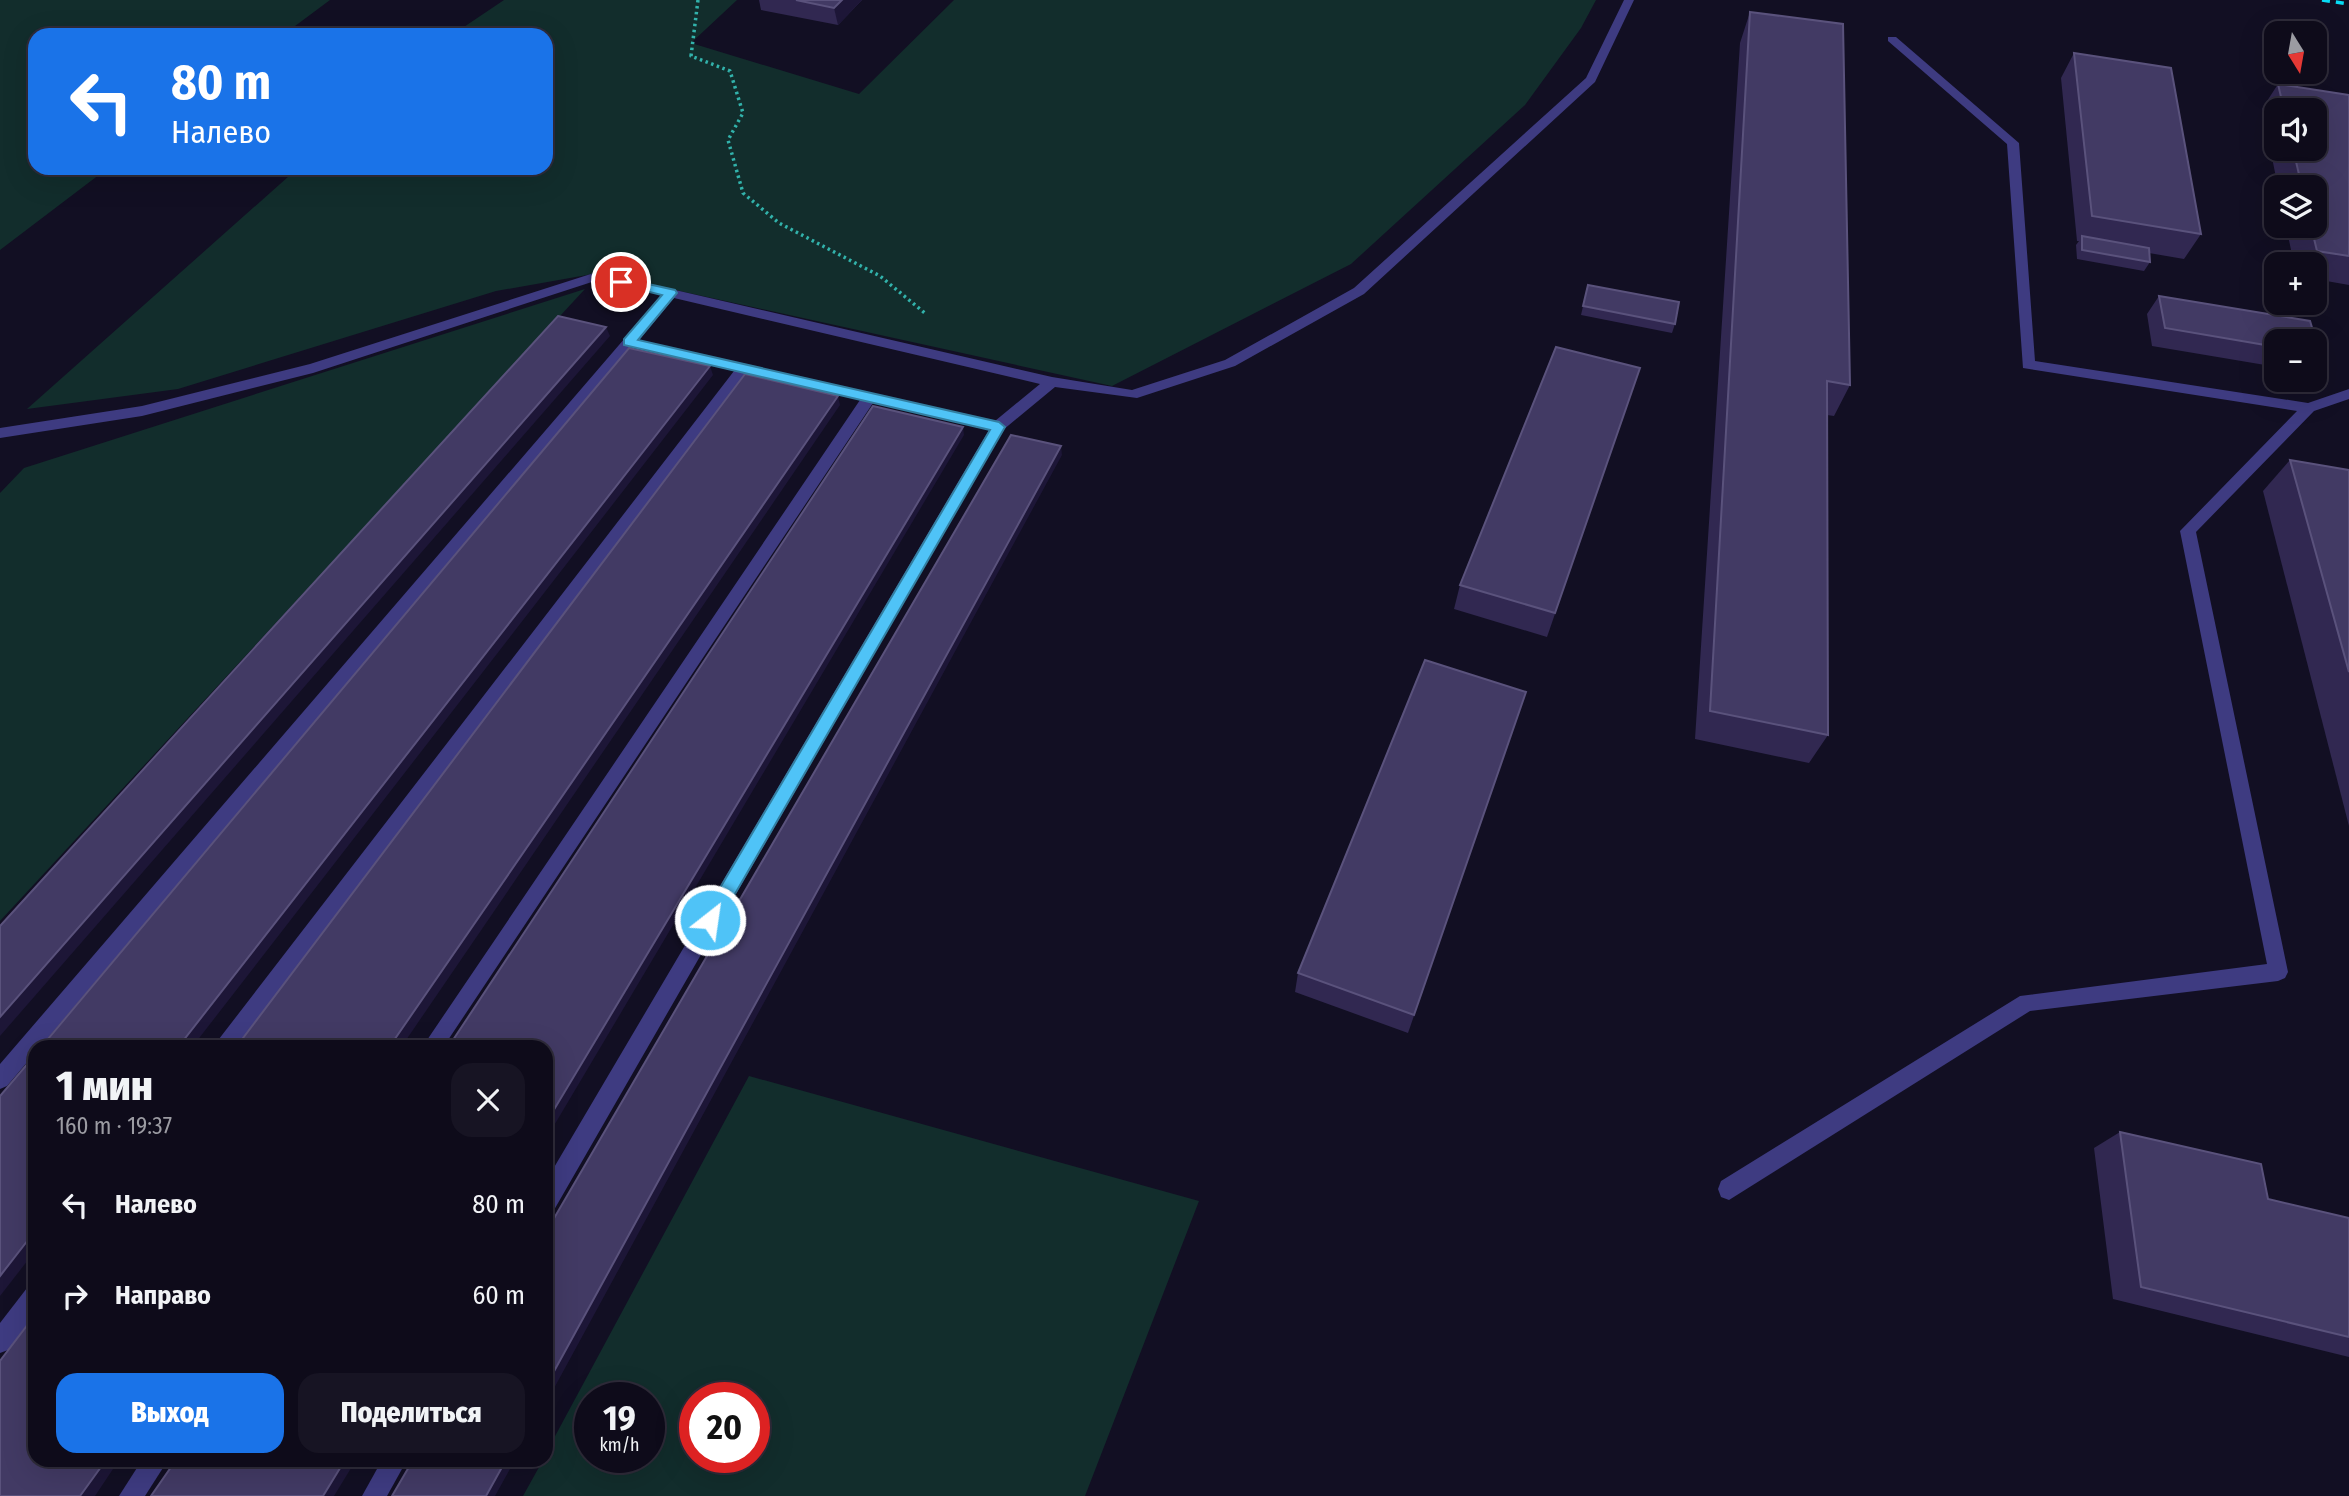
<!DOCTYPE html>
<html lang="ru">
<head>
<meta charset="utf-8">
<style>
  :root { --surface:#0e0b1a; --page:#171423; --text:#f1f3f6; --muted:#9b9ba2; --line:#2e2b39; --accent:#1a73e8 }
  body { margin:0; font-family:"Fira Sans Condensed",sans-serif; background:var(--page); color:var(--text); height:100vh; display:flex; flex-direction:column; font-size:26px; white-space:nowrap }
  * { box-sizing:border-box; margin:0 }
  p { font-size:23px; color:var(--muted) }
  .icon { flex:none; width:38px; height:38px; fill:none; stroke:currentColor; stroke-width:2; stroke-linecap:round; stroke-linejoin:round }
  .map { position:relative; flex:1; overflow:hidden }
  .side { position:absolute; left:28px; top:1040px; width:525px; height:427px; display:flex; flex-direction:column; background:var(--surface); border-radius:21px; box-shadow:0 7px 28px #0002,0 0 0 2px var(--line) }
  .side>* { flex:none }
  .top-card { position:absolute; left:28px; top:28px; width:525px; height:147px; border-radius:21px; box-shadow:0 7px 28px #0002,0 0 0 2px var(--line); background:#1a73e8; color:#fff; overflow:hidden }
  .needle { width:46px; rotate:169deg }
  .buttons { position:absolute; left:2264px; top:21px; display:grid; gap:14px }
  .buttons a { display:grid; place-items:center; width:63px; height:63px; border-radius:14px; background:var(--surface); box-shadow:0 7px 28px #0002,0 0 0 2px var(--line); font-size:35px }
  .speed { position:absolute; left:574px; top:1382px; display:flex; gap:14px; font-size:35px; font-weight:700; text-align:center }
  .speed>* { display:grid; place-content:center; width:91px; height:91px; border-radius:50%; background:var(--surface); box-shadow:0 7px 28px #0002,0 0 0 2px var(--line); line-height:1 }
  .speed small { font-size:18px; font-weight:400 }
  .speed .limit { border:10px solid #d22; background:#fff; color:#111 }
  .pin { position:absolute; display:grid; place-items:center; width:60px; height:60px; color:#fff; margin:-30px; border:4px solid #fff; border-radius:50%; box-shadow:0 2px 7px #0007 }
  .me { position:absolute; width:77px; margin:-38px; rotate:30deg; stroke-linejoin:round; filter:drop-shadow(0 0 5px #0008) }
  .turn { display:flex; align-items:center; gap:24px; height:147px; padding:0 28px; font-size:32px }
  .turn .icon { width:91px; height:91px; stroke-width:2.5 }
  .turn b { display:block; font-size:49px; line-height:60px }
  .round { display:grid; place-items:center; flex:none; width:74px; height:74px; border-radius:21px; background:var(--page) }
  .overview { display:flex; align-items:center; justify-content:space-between; height:119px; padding:0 28px }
  h1 { font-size:42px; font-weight:800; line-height:52px }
  .action { display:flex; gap:14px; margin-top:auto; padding:14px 28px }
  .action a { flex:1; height:80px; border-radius:21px; background:var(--accent); color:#fff; font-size:28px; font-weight:800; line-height:80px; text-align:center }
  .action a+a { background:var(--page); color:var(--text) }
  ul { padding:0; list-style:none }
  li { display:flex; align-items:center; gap:21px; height:91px; padding:0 28px }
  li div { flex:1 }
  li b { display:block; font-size:26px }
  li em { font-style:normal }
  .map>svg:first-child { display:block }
  .green { fill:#122d2c; fill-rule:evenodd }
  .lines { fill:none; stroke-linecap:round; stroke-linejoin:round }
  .path { stroke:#32b2ab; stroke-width:3.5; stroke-dasharray:2.5 3.5; stroke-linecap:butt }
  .service { fill:#3e3b81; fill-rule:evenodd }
  .rail { stroke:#07dcf5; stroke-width:3.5; stroke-dasharray:8 6; stroke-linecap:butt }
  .wall { fill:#312851; fill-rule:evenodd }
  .shaded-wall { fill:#1d1637 }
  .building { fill:#423a64; stroke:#5a527c; stroke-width:2 }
  .route { fill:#4fc3f7; stroke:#337fa1; stroke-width:2 }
</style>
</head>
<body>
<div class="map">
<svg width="2349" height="1496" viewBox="0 0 2349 1496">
  <rect width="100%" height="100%" fill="#120f23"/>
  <!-- green -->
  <g class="green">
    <path d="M0 0H330L283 35H35V168H108L0 250Z"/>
    <path d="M504 0H737L691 43 859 94 954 0H1596L1581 28 1525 105 1351 264 1112 386 598 273 496 291 178 389 27 409 298 168H546V35H452Z"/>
    <path d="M585 289 0 921V493L24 468Z"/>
    <path d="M749 1076 1199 1201 1085 1496H523L543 1460H546V1453ZM590 1398H649V1458H590ZM695 1398H754V1458H695Z"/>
  </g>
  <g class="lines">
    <!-- path -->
    <path class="path" d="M698 0 691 56 730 71 743 113 728 140 743 193 779 223 880 276 926 314"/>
    <!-- service -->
    <g class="service">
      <path d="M1624 0H1634L1595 82 1364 294 1235 366 1137 398 1055 387 1003 430 554 1210 546 1213V1181L989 430 873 403 444 1046H423L860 400 747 374 238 1046H216L219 1039 734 371 632 347 41 1046H35V1053L7 1086 0 1089V1064L662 295 598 280 313 373 142 416 0 438V428L142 406 310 364 597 272 1052 377 1132 390 1225 360 1354 288 1586 78ZM674 298 1040 384 995 421 639 340Z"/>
      <path d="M1888 37H1896L2019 143 2035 361 2308 403 2349 389V399L2314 411 2196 532 2288 972 2285 978 2278 981 2030 1011 1729 1200 1721 1197 1718 1189 1721 1181 2020 996 2267 964 2180 531 2297 411 2023 368 2007 144 1888 41Z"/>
      <path d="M35 1285V1314L8 1350 0 1353V1323L27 1288Z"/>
      <path d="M142 1460H168L145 1496H119Z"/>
      <path d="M382 1460H407L387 1496H362Z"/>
    </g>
    <!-- rail -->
    <path class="rail" d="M2322 0 2349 4"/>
  </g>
  <!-- wall -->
  <g class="wall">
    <path d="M759 0H862L838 25 761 10Z"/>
    <path d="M1750 12 1850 385 1834 416 1827 415 1828 735 1809 763 1695 739 1740 43Z"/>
    <path d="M2074 53 2201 234 2184 259 2149 253 2150 262 2144 271 2077 259 2076 245 2079 241H2077L2061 78Z"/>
    <path d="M2278 84 2349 95V285L2315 279V264H2294L2286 226H2315V187H2278L2262 109ZM2277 110H2315V149H2277Z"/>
    <path d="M1588 285 1675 324 1672 333 1581 315Z"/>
    <path d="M2159 296 2310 321 2320 354 2315 359V341H2277V367L2152 346 2147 314Z"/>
    <path d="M1640 368 1547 637 1454 609 1460 585Z"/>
    <path d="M2290 460 2349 470V826L2263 491Z"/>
    <path d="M1526 692 1408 1033 1295 992 1298 973Z"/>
    <path d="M2120 1132 2268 1199 2349 1218V1357L2113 1299 2094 1148Z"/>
  </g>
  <!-- shaded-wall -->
  <g class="shaded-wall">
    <path d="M842 0H862L838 25 834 8Z"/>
    <path d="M606 327 610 336 0 1036V1017Z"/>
    <path d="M710 366 713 375 193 1046H179Z"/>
    <path d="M838 396 840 405 402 1046H390Z"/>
    <path d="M963 427 964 435 546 1139V1123Z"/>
    <path d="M1061 446 1062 455 546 1403V1386Z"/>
    <path d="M35 1231V1251L0 1296V1276Z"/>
    <path d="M106 1460H119L95 1496H80Z"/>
    <path d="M345 1460H356L334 1496H323Z"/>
    <path d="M506 1460H515L495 1496H486Z"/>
  </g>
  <!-- building -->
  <g class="building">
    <path d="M796 0H842L834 8Z"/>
    <path d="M1750 12 1843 24 1850 385 1827 381 1828 735 1710 711Z"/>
    <path d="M2074 53 2171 68 2201 234 2092 216Z"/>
    <path d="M2278 84 2349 95V256L2317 251 2311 226H2315V187H2302L2293 149H2315V110H2284Z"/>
    <path d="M2082 236 2149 248 2150 262 2082 250Z"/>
    <path d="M1588 285 1679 302 1675 324 1583 306Z"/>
    <path d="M2159 296 2310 321 2320 354 2315 353V341H2277V347L2165 328Z"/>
    <path d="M558 316 606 327 0 1017V926Z"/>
    <path d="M1556 347 1640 368 1555 613 1460 585Z"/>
    <path d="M629 348 710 366 179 1046H42Z"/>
    <path d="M745 374 838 396 390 1046H237Z"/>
    <path d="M873 406 963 427 546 1123V1046H449Z"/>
    <path d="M1011 435 1061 446 546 1386V1232Z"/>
    <path d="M2290 460 2349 470V672Z"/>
    <path d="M1425 660 1526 692 1414 1015 1298 973Z"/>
    <path d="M35 1055V1231L0 1276V1096Z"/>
    <path d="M2120 1132 2261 1164 2268 1199 2349 1218V1337L2141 1287Z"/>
    <path d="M35 1315V1460H106L80 1496H0V1361Z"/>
    <path d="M176 1460H345L323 1496H151Z"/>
    <path d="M413 1460H506L486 1496H392Z"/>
  </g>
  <!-- route -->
  <path class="route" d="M621 278 675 290 677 293 638 340 999 422 1005 427 717 925 710 928 704 925 702 920 704 915 990 430 624 345V339L662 295 617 284V279Z"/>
</svg>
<div class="buttons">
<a><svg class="needle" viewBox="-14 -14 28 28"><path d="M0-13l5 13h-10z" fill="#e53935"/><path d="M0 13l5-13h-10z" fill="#9b9ba2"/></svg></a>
<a><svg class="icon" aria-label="sound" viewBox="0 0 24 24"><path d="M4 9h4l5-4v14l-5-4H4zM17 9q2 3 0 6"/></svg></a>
<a><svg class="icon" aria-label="layers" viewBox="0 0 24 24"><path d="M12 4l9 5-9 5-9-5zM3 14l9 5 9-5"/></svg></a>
<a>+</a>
<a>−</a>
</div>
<div class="speed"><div>19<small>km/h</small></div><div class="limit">20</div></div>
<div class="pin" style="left:621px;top:282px;background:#d93025"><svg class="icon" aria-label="arrive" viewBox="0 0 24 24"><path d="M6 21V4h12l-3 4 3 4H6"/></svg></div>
<svg class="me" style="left:710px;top:920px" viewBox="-20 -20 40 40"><circle r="17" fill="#4fc3f7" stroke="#fff" stroke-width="3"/><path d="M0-11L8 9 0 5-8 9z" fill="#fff"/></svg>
<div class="top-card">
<div class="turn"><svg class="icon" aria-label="left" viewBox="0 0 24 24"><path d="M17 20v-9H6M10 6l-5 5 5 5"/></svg><div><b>80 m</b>Налево</div></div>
</div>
<section class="side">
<div class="overview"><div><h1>1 мин</h1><p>160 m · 19:37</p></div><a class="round"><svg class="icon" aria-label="close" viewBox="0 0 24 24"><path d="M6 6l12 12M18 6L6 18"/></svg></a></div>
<ul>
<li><svg class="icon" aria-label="left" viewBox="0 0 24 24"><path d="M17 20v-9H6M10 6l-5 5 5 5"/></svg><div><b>Налево</b></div><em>80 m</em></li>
<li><svg class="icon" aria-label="right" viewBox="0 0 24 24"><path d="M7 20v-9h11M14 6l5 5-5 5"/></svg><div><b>Направо</b></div><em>60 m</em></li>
</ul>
<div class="action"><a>Выход</a><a>Поделиться</a></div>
</section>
</div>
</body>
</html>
